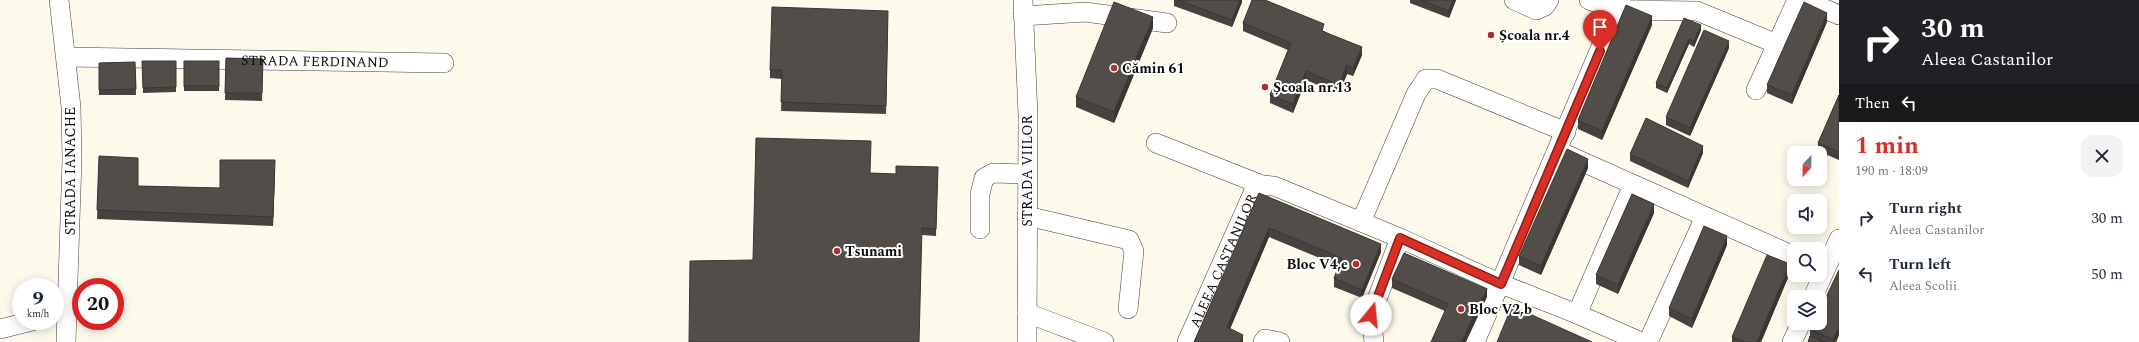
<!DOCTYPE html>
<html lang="en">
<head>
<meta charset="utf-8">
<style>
  :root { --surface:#fff; --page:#f2f2f3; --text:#1f2937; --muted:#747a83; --accent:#d93025 }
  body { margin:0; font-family:Spectral,serif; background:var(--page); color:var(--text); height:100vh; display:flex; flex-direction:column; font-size:15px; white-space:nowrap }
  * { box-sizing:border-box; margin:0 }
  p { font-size:13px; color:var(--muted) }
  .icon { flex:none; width:22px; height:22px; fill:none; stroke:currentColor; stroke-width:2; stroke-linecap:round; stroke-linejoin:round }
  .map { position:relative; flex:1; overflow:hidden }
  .drawer { display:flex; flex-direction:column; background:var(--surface); width:300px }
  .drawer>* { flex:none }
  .hud { background:#202124; color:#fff; overflow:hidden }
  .needle { width:26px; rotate:202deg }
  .buttons { position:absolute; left:1787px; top:146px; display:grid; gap:8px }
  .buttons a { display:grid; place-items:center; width:40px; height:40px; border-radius:8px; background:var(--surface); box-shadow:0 2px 10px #0003; font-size:20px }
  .speed { position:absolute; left:12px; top:278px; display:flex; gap:8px; font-size:20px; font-weight:700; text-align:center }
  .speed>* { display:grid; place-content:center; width:52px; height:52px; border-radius:50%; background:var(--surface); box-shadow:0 2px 10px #0003; line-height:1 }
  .speed small { font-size:10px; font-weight:400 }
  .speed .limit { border:6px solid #d22; background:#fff; color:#111 }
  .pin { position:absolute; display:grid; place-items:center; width:34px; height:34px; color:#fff; margin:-41px -17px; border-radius:50% 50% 50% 0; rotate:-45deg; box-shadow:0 0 4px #0007 }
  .pin .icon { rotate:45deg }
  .me { position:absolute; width:44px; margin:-22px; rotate:17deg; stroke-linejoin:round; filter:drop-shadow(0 0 3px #0008) }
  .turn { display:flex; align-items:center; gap:14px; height:84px; padding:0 16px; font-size:18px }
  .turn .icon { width:52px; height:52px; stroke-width:2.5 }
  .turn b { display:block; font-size:28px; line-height:34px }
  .then { display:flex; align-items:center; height:38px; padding:0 16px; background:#0003; gap:8px; font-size:15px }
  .round { display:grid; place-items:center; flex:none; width:42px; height:42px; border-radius:12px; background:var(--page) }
  .summary { display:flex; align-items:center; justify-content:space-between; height:68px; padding:0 16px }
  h1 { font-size:24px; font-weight:700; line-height:30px; color:var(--accent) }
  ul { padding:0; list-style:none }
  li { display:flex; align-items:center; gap:12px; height:56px; padding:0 16px }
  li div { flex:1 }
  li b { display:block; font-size:15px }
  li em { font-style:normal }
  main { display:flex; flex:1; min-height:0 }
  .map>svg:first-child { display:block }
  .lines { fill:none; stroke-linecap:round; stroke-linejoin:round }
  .minor-casing { stroke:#3e3e3e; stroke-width:20 }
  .minor { stroke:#fff; stroke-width:19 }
  .wall { fill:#47423f }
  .shaded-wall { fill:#3a3633 }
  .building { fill:#534d49; stroke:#3a3633 }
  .route-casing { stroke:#8d1f18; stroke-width:10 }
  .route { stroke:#d93025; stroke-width:7 }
  .poi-dot { fill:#af3032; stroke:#fff; stroke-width:1.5 }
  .labels { text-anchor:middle; stroke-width:4; stroke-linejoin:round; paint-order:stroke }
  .poi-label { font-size:14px; font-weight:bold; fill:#0b0b0b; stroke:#fff; text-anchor:start }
  .street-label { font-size:14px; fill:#0b0b0b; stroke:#fff }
</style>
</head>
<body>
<main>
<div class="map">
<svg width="1839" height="342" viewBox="0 0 1839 342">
  <rect width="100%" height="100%" fill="#fdfaec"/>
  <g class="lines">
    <!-- minor casing -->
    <g class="minor-casing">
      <g id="minor">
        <path d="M59 0 71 107 72 159 66 342"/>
        <path d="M1023 0 1028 115 1027 342"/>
        <path d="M1514 0 1536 10 1545 6 1549 0"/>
        <path d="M1589 0 1617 10 1697 11 1777 44 1797 0"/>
        <path d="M1804 0 1839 15"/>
        <path d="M1023 16 1085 12 1167 23"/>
        <path id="s1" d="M66 57 444 63"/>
        <path d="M1756 90 1777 44"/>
        <path d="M1156 143 1262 185"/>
        <path d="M1565 154 1794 256"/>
        <path d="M1027 216 1129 240 1134 251 1128 309"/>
        <path d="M1361 222 1416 94 1426 79H1437L1566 132"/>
        <path d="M980 229V194L984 178 993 173 1027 174"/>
        <path d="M1813 297 1839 239"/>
        <path d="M1027 313 1104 342"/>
        <path d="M1577 314 1633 185"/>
        <path d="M0 329 32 321"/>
        <path id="s2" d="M1187 342 1253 193 1262 185 1274 186 1400 238 1501 284 1577 314 1641 342"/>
        <path d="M1263 342 1265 339 1280 342"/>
        <path d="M1374 342 1371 315 1400 238"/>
        <path d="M1475 342 1621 0"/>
        <path d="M1648 342 1705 217"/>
        <path d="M1792 342 1801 323"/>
      </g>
    </g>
    <!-- minor -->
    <use href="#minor" class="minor"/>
  </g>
  <!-- wall -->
  <g class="wall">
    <path d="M1174 0H1242V2L1232 27 1174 6Z"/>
    <path d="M1410 0H1456L1449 18 1410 3Z"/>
    <path d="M1684 18 1701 30 1694 47 1689 44 1667 93 1656 88V83Z"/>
    <path d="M888 19 886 114 781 111 782 79 770 78V70Z"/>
    <path d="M1827 22 1792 104 1767 93V85Z"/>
    <path d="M1243 23 1324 31 1362 55 1353 76 1347 74 1339 94 1306 80 1293 113 1270 103V95L1288 50 1243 31Z"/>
    <path d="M1652 25 1602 140 1578 129V120Z"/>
    <path d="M1153 28 1114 123 1076 107V97Z"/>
    <path d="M1729 48 1690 136 1666 125V117Z"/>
    <path d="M226 58 263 59 262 101 225 100Z"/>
    <path d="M142 61H176V92L143 93Z"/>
    <rect x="184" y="61" width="35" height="30"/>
    <path d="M135 62 136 95H99V63Z"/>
    <path d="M1839 95V160L1818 151V143Z"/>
    <path d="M1703 153 1688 188 1630 161V154Z"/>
    <path d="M99 156 138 186 220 188 275 169 273 226 97 219Z"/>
    <path d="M938 167 936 236 922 235 871 173 896 174Z"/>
    <path d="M1588 168 1541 275 1519 265V256Z"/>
    <path d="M1259 193 1381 252 1362 298 1334 287V278L1339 266 1269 237 1230 329 1243 342H1194Z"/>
    <path d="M1654 213 1618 294 1596 284V275Z"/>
    <path d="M1727 245 1692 328 1669 316V308Z"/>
    <path d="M1839 270V335L1836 342H1808L1810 336V330Z"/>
    <path d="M1790 273 1761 342H1732V337Z"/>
    <path d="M1392 279 1487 297 1445 311 1392 288Z"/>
  </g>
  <!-- shaded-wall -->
  <g class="shaded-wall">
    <path d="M1240 0H1242V2L1232 27V20Z"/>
    <path d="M1453 0H1456L1449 18V11Z"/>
    <path d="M1827 13V22L1792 104V95Z"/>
    <path d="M1652 16V25L1602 140V131Z"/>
    <path d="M1153 17V28L1114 123V112Z"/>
    <path d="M1701 25V30L1694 47V41Z"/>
    <path d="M1689 39V44L1667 93V88Z"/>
    <path d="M1729 41V48L1690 136V128Z"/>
    <path d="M1362 47V55L1353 76V68Z"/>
    <path d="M1347 65V74L1339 94V85Z"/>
    <path d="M1306 71V80L1293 113V104Z"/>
    <path d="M1703 146V153L1688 188V181Z"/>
    <path d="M1588 159V168L1541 275V266Z"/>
    <path d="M275 160V169L273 226V217Z"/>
    <path d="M1654 204V213L1618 294V285Z"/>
    <path d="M1269 228V237L1227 336V327Z"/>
    <path d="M1727 236V245L1692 328V319Z"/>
    <path d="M1381 244V252L1362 298V290Z"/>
    <path d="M1790 264V273L1761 342H1757Z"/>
    <path d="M1487 289V297L1466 342H1461Z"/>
    <path d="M1839 327V335L1836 342H1833V339Z"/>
    <path d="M1243 335V342H1240Z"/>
  </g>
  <!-- building -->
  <g class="building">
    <path d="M1178 0H1240L1232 20Z"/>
    <path d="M1252 0H1265L1324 24 1322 31 1362 47 1353 68 1347 65 1339 85 1306 71 1293 104 1270 95 1291 43 1243 23Z"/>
    <path d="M1421 0H1453L1449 11Z"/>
    <path d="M1114 2 1153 17 1114 112 1076 97Z"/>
    <path d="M1804 2 1827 13 1792 95 1767 85Z"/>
    <path d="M1626 5 1652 16 1602 131 1578 120Z"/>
    <path d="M772 7 888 11 886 106 781 102 782 70H770Z"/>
    <path d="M1684 18 1701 25 1694 41 1689 39 1667 88 1656 83Z"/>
    <path d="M1704 30 1729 41 1690 128 1666 117Z"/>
    <path d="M226 58 263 59 262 93H225Z"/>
    <path d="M142 61H176V87L143 88Z"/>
    <rect x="184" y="61" width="35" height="25"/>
    <path d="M135 62 136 89 99 90V63Z"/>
    <path d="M1839 95V152L1818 143Z"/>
    <path d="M1646 118 1703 146 1688 181 1630 154Z"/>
    <path d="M756 138 871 141 870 173 896 174V166L938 167 936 229 922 228 919 342H689L690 261 753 260Z"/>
    <path d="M1567 149 1588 159 1541 266 1519 256Z"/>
    <path d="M99 156 138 158V186L220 188V160H275L273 217 97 210Z"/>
    <path d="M1259 193 1381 244 1362 290 1334 278 1342 258 1269 228 1227 327 1243 335 1240 342H1194Z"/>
    <path d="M1632 194 1654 204 1618 285 1596 275Z"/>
    <path d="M1704 226 1727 236 1692 319 1669 308Z"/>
    <path d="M1404 253 1487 289 1461 342H1431L1448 304 1392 279Z"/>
    <path d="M1767 255 1790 264 1757 342H1744L1732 337Z"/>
    <path d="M1839 270V327L1833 339 1810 330 1814 323H1820V310Z"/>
    <path d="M1512 306 1592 342H1497Z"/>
    <path d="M1810 336 1825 342H1808Z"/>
  </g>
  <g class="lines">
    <!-- route casing -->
    <g class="route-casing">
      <path id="route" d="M1371 315 1400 238 1501 284 1600 51"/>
    </g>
    <!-- route -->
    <use href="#route" class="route"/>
  </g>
  <!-- markers -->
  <g class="poi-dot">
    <circle cx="1491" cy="35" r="4"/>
    <circle cx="1114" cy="68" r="4"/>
    <circle cx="1265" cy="87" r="4"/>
    <circle cx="837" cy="251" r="4"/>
    <circle cx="1356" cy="264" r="4"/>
    <circle cx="1461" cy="309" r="4"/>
  </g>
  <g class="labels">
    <!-- poi labels -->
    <g class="poi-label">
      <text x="1499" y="40">Școala nr.4</text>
      <text x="1122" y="73">Cămin 61</text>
      <text x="1273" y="92">Școala nr.13</text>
      <text x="845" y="256">Tsunami</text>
      <text x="1348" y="269" text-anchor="end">Bloc V4,e</text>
      <text x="1469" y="314">Bloc V2,b</text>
    </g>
    <!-- street labels -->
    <g class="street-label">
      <text dy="5" stroke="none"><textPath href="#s1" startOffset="249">STRADA FERDINAND</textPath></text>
      <text transform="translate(70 171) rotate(-90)" y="5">STRADA IANACHE</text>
      <text transform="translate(1027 171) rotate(-90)" y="5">STRADA VIILOR</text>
      <text dy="5" stroke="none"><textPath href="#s2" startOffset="89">ALEEA CASTANILOR</textPath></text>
    </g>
  </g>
</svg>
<div class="buttons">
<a><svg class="needle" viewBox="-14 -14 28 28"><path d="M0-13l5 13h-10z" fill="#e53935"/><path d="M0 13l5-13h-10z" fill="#747a83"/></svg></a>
<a><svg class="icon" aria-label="sound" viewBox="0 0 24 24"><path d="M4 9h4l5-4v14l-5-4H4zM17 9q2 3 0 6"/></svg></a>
<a><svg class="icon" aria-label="search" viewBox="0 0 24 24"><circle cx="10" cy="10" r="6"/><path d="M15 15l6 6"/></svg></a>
<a><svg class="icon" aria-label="layers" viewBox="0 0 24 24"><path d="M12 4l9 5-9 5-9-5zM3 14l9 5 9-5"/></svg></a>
</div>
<div class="speed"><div>9<small>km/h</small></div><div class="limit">20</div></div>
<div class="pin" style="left:1600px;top:51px;background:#d93025"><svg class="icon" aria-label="arrive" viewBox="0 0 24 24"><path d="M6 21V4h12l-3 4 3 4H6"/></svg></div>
<svg class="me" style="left:1371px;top:315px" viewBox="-20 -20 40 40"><circle r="19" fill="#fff"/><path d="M0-13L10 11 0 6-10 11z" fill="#d93025"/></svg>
</div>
<section class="drawer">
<div class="hud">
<div class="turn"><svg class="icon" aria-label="right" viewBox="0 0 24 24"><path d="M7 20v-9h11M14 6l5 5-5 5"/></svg><div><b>30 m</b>Aleea Castanilor</div></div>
<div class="then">Then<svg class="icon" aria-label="left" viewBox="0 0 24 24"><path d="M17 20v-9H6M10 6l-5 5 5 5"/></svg></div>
</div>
<div class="summary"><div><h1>1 min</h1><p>190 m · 18:09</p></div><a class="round"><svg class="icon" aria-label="close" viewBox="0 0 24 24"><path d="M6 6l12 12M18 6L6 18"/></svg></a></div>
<ul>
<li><svg class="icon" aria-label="right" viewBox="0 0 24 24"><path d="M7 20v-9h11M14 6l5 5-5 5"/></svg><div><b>Turn right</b><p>Aleea Castanilor</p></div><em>30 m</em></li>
<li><svg class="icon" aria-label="left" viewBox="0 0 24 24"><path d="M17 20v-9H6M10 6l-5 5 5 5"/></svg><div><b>Turn left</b><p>Aleea Școlii</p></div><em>50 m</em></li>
</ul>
</section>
</main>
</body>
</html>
